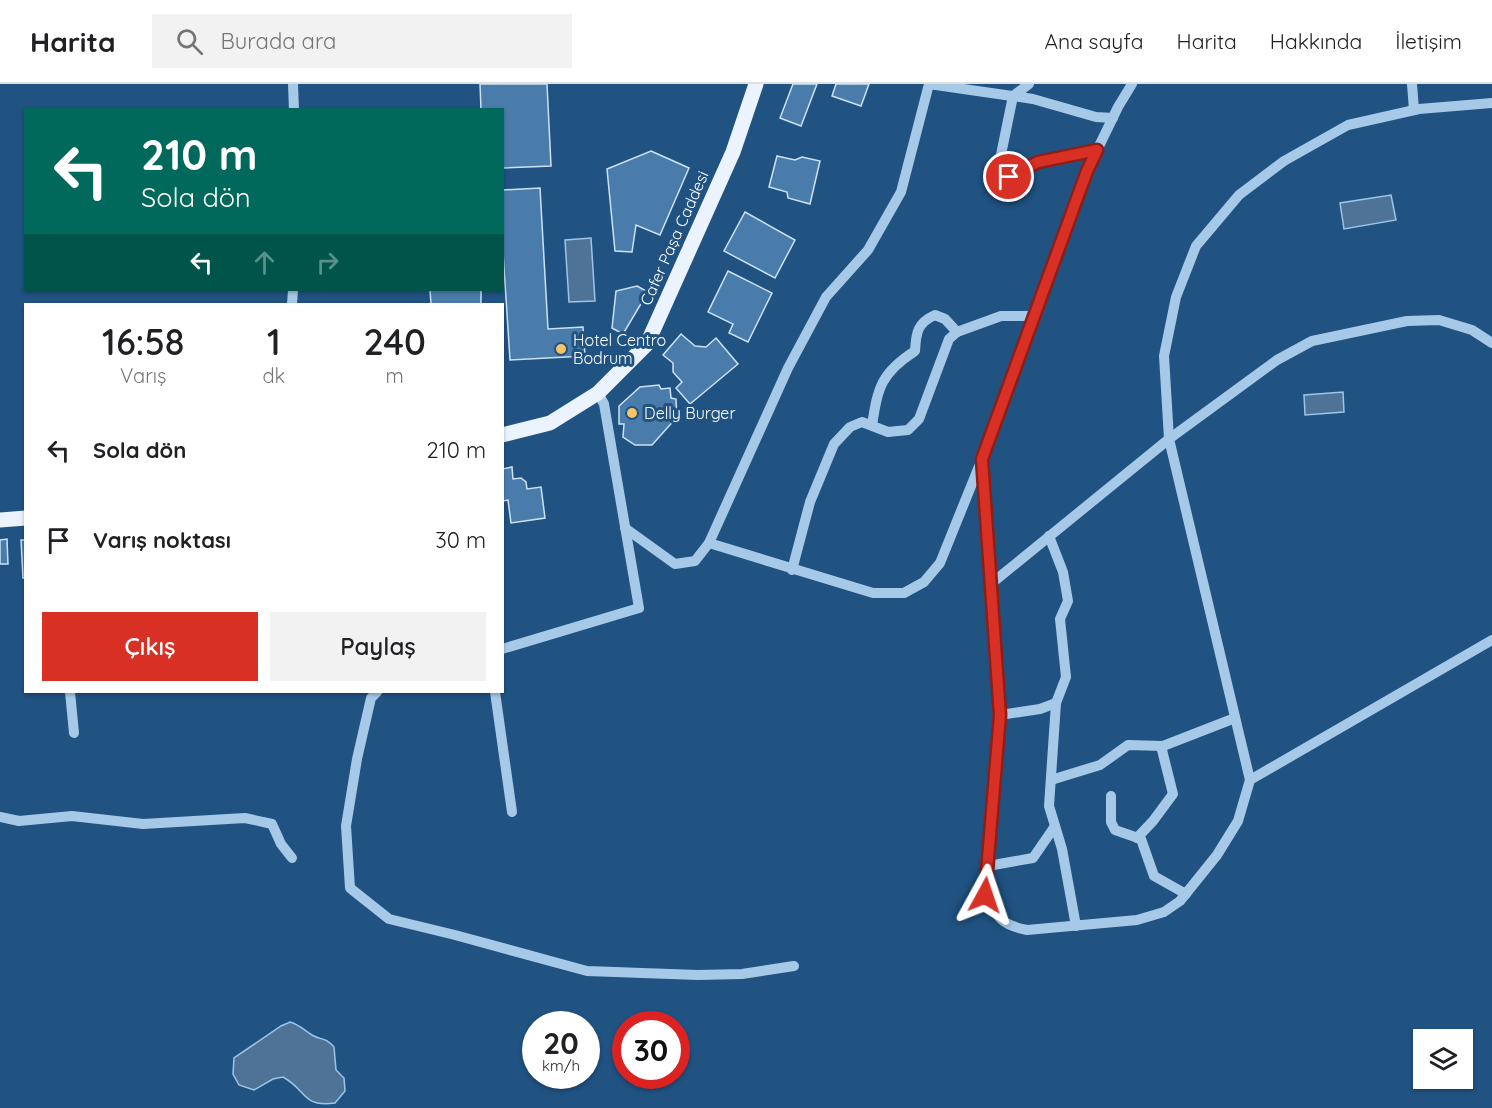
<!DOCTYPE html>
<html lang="tr">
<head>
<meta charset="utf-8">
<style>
  :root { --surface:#fff; --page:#f2f2f2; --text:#202124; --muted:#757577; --line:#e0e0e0; --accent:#d93025 }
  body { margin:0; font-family:Quicksand,sans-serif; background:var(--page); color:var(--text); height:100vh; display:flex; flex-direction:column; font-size:22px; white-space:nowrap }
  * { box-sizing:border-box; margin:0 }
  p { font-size:20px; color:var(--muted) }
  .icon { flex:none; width:33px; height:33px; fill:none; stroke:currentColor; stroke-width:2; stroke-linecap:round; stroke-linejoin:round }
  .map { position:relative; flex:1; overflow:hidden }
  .details { position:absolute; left:24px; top:219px; width:480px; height:390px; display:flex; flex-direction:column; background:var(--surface); border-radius:0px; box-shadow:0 2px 4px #0004 }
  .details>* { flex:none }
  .banner { position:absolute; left:24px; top:24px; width:480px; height:183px; border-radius:0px; box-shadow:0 2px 4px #0004; background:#00695c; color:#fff; overflow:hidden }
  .tools { position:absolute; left:1413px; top:945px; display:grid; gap:12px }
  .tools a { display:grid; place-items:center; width:60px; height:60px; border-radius:0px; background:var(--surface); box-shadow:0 2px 4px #0004; font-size:30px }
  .speed { position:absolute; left:522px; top:927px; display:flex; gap:12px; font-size:30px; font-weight:700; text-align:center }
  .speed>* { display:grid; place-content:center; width:78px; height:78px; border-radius:50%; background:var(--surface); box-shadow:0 2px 4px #0004; line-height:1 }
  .speed small { font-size:15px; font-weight:400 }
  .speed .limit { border:9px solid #d22; background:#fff; color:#111 }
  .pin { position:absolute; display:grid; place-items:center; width:51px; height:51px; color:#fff; margin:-26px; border:3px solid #fff; border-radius:50%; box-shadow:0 2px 6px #0007 }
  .me { position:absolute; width:66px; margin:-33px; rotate:5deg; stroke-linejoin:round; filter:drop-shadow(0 0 4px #0008) }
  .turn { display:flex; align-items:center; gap:21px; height:126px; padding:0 18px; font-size:27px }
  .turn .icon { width:78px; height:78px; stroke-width:2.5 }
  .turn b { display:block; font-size:42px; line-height:51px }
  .lanes { display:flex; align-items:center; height:57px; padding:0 18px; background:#0003; justify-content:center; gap:30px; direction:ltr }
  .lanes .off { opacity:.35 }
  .eta { display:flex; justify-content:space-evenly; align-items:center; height:102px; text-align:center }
  .eta b { font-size:36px; font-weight:600; line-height:42px }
  .action { display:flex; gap:12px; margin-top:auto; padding:12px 18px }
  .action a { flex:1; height:69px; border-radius:0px; background:var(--accent); color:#fff; font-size:24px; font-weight:600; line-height:69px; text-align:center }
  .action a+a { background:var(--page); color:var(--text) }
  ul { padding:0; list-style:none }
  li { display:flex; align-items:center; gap:18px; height:90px; padding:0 18px }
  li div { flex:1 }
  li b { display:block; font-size:22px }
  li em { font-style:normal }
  header { display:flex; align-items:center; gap:36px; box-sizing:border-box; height:84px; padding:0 30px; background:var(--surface); border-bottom:2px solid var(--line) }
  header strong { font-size:28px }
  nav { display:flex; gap:33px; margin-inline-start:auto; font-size:21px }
  .search { width:420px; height:54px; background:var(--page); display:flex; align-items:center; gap:15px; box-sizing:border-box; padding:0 21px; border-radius:0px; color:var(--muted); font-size:22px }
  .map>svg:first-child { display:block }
  .water { fill:#4f7396; stroke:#9bc5ea; stroke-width:1.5 }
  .building { fill:#497cab; stroke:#cbe2f6; stroke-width:1.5 }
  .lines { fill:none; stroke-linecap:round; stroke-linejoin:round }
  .minor { stroke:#a7c9e8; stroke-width:10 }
  .major { stroke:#eaf3fe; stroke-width:15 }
  .route-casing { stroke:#8d1f18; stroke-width:15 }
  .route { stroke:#d93025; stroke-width:10 }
  .poi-dot { fill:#f5c368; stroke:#205282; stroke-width:2 }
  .labels { text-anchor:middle; stroke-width:6; stroke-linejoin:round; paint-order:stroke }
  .street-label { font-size:16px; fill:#fff; stroke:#205282 }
  .poi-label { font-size:16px; fill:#fff; stroke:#205282; text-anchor:start }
</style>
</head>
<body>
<header>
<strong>Harita</strong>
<div class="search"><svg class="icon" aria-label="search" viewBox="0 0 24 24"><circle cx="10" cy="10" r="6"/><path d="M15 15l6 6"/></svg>Burada ara</div>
<nav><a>Ana sayfa</a><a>Harita</a><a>Hakkında</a><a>İletişim</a></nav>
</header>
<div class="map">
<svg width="1492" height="1024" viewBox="0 0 1492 1024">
  <rect width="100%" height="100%" fill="#205282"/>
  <!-- water -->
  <g class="water">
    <path d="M1391 111 1396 136 1344 145 1340 119Z"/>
    <path d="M591 154 595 217 569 218 565 156Z"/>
    <path d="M1343 308 1344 328 1305 331 1304 311Z"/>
    <path d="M290 938C300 941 304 946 312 951 322 957 324 952 334 963L336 986 344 994 345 1007 335 1019C302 1024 307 1006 283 993L273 995 254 1006 239 1001 233 990 234 974 281 942Z"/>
  </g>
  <!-- building -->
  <g class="building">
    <path d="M480 0H547L551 82 502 84V26H481Z"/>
    <path d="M793 0H817L801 42 780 34Z"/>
    <path d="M836 0H869L861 22 832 12Z"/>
    <path d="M651 67 689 84 660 151 636 141 632 168 615 167 607 85Z"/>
    <path d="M777 72 795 76 802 73 820 77 810 120 788 114 787 108 769 103Z"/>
    <path d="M540 104 548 245 583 243 585 272 510 276 502 152V106Z"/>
    <path d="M745 128 795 156 775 194 724 167Z"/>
    <path d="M728 187 772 209 748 258 729 249 733 240 708 228Z"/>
    <path d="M637 202 648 208 623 250 612 244 616 207Z"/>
    <path d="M430 206H481V220H431Z"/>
    <path d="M681 250 695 262 706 263 716 254 738 280 690 320 676 304 682 298 673 288V279L663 271Z"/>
    <path d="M659 301 661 305 670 304 671 314 676 315 677 333 652 361H635L623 353 624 340H619V322L640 303Z"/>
    <path d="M512 383 513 395 521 394 526 398 527 405 541 403 545 434 511 439 508 416 502 417V385Z"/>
    <path d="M7 455 8 480H0V456Z"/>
    <path d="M21 456H26V494H23Z"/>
  </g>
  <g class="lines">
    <!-- minor -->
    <g class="minor">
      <path d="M293 0 294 26"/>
      <path d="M929 0 1033 15 1096 33 1113 34"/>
      <path d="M1029 0 1013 12 995 100 1038 78 1097 66"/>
      <path d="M1412 0 1414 26"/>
      <path d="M292 220 293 206"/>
      <path d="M872 341C878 303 881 289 915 267 916 249 917 239 935 231L945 235 957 248"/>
      <path d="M982 379 992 499 1169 355 1277 276 1312 257 1407 237 1439 236 1472 246 1492 259"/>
      <path d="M625 444 675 480 695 477 709 459 788 284 826 213 868 166 901 108 929 0"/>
      <path d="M1049 452 1063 488 1068 517 1060 535 1066 593 1056 619 1049 722 1062 765 1076 842"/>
      <path d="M709 459 873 509H904L924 498 940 479 982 375 1087 87 1118 23 1132 0"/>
      <path d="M792 486 810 418 834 360 850 343 862 338 888 348 908 346 919 335 949 255 957 248 1001 232H1034"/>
      <path d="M992 499 1000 631 985 811C997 834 1002 841 1027 846L1137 836 1164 828 1180 817 1217 771 1238 737 1250 696 1492 556"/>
      <path d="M502 565 639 524 604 320 598 309"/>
      <path d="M70 608 74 649"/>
      <path d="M377 608 371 614 357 675 346 742 350 804 389 835 455 851 587 887 698 891 742 890 794 882"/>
      <path d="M495 608 512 728"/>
      <path d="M1000 631 1040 625 1056 619"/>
      <path d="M1051 696 1100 681 1128 661 1163 662 1235 634"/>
      <path d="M1250 696 1169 355 1164 272 1176 213 1196 162 1239 111 1284 77 1348 41 1419 25 1492 19"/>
      <path d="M1111 712V738L1115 746 1141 755 1154 792 1186 810"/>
      <path d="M0 733 19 737 72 732 143 740 245 734 272 740 281 760 292 774"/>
      <path d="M1137 754 1153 737 1173 710 1161 662"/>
      <path d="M988 782 1033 774 1055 742"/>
    </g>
    <!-- major -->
    <g class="major">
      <path d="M502 351 550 339 598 309 647 260 733 68 756 0"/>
      <path d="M0 436 26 434"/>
    </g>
  </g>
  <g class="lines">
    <!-- route casing -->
    <g class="route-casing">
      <path id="route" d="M985 811 1000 631 982 375 1087 87 1097 66 1038 78 1009 93"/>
    </g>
    <!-- route -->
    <use href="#route" class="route"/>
  </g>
  <!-- markers -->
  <g class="poi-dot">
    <circle cx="561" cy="265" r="6"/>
    <circle cx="632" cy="329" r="6"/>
  </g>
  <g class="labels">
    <!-- street labels -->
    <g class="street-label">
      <text transform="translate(674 154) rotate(-66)" y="6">Cafer Paşa Caddesi</text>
    </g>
    <!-- poi labels -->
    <g class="poi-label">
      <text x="573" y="262">Hotel Centro<tspan x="573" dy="18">Bodrum</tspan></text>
      <text x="644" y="335">Delly Burger</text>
    </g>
  </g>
</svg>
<div class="tools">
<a><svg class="icon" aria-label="layers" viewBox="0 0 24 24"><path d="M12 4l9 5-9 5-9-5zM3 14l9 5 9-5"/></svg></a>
</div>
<div class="speed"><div>20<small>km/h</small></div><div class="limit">30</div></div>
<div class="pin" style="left:1009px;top:93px;background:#d93025"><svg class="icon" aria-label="arrive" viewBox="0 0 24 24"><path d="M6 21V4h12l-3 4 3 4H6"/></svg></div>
<svg class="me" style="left:985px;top:811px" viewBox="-20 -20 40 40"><path d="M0-17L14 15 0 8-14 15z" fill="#d93025" stroke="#fff" stroke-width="4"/></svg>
<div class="banner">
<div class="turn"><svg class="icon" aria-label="left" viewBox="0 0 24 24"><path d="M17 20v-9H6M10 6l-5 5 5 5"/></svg><div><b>210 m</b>Sola dön</div></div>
<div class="lanes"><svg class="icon" aria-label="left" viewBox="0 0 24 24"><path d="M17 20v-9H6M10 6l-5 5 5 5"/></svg><svg class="icon off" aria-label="ahead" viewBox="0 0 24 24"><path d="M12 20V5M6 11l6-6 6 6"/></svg><svg class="icon off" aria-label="right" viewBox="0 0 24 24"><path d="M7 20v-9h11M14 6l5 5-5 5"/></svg></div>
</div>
<section class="details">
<div class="eta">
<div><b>16:58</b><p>Varış</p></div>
<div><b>1</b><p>dk</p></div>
<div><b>240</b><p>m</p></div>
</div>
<ul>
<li><svg class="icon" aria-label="left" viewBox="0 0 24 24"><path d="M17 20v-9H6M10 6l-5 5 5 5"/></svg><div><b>Sola dön</b></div><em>210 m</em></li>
<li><svg class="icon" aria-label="arrive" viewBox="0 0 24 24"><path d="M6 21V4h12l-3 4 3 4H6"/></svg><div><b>Varış noktası</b></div><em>30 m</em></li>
</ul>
<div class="action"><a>Çıkış</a><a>Paylaş</a></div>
</section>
</div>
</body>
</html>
